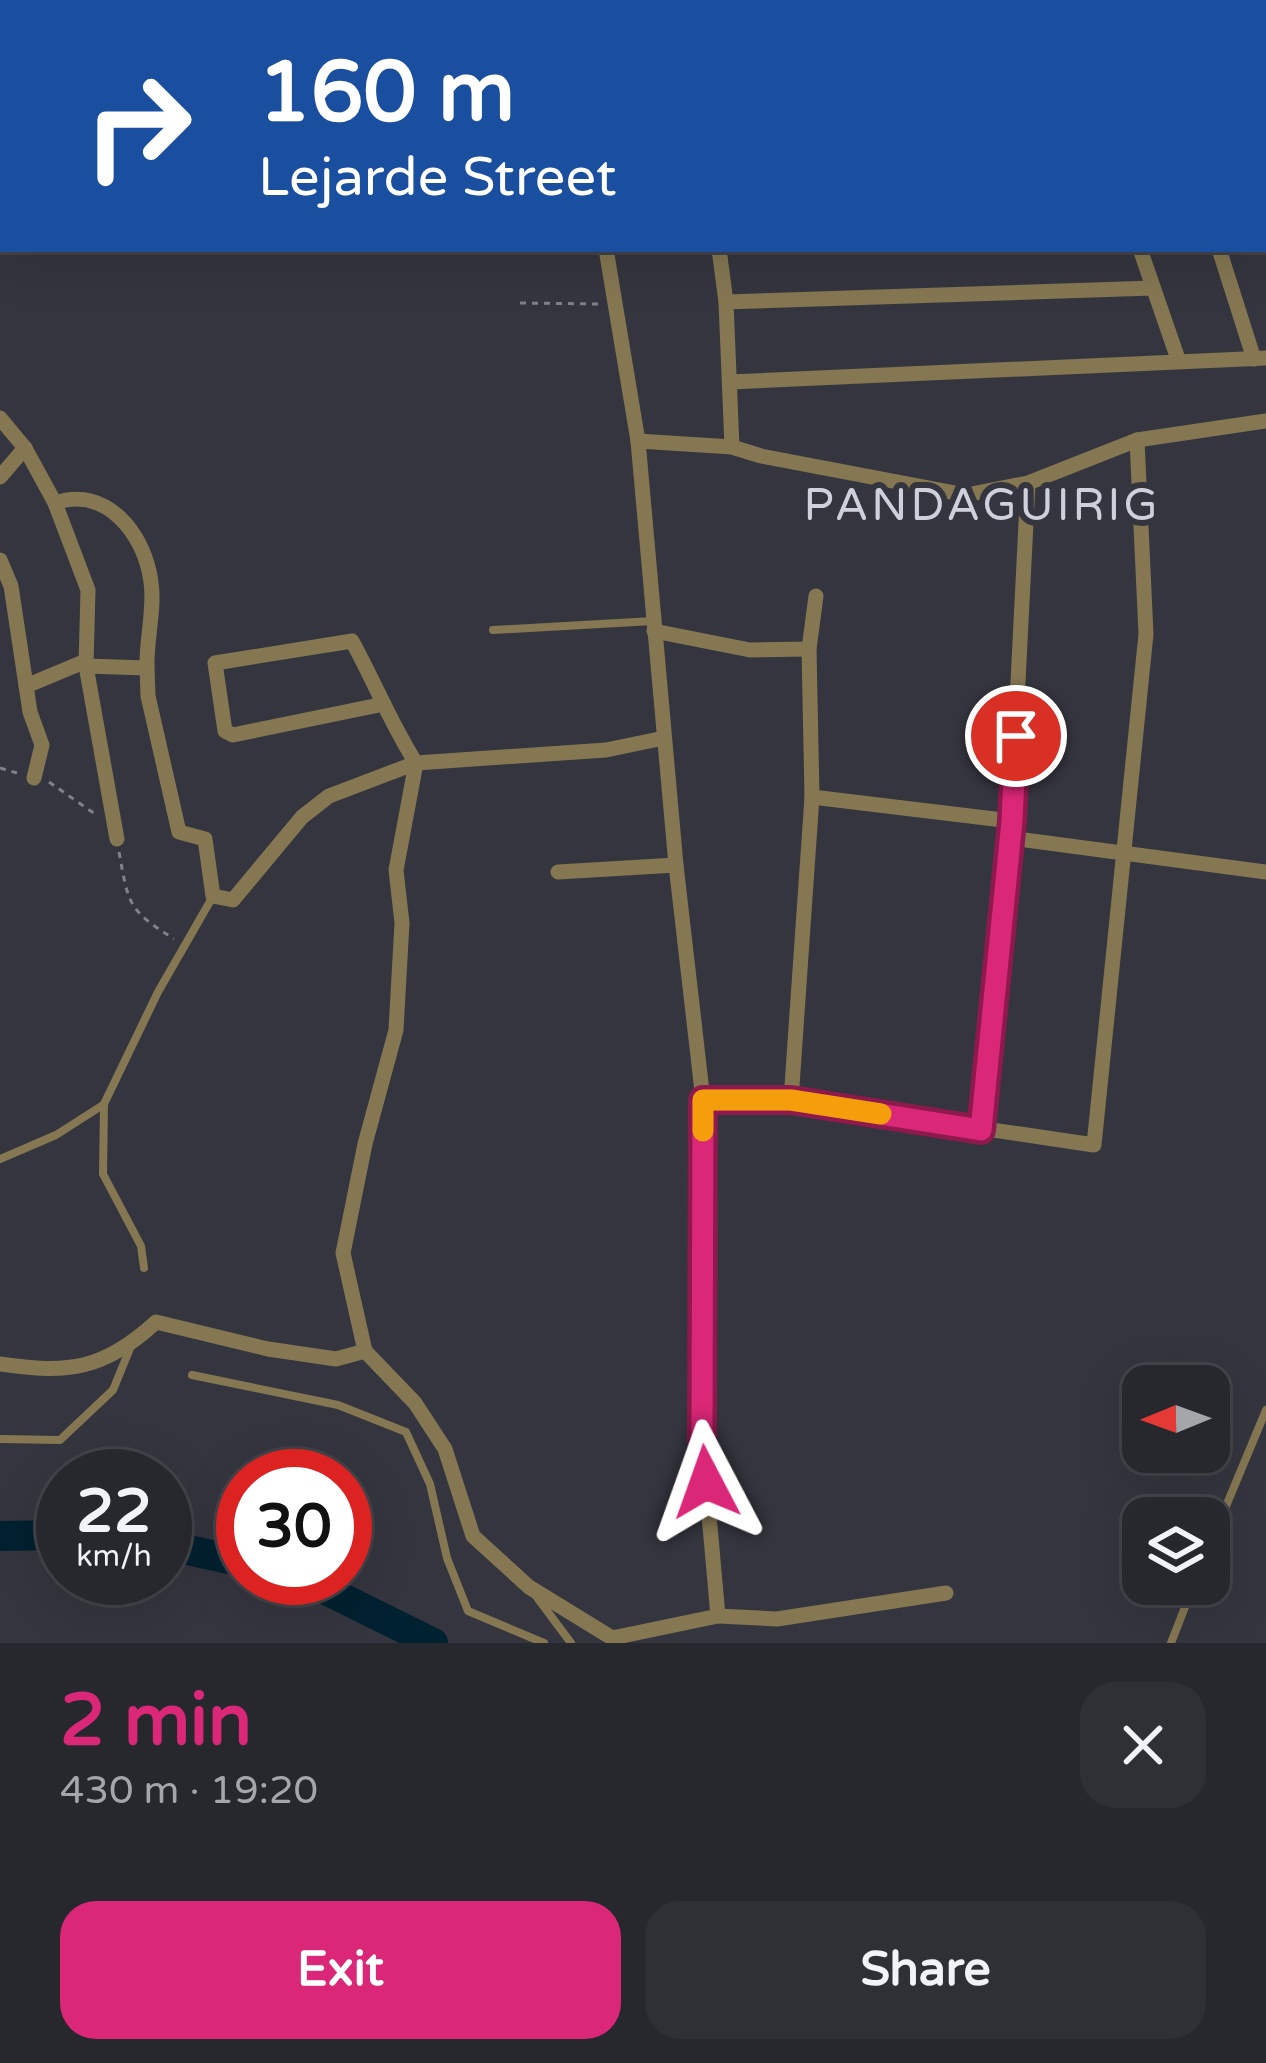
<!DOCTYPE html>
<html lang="en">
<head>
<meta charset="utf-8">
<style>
  :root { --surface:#27282e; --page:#2f3036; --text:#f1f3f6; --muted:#a4a6aa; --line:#43444a; --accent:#db2777 }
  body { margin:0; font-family:"Varela Round",sans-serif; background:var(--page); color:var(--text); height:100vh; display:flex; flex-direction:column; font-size:45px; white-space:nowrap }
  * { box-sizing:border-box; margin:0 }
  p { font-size:39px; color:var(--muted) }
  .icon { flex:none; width:66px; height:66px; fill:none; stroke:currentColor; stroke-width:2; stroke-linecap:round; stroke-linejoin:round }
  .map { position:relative; height:1643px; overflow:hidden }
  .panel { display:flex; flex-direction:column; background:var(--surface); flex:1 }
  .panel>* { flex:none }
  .guide { position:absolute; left:0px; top:0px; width:1266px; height:252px; box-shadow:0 12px 48px #0002,0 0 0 3px var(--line); background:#1a4fa0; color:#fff; overflow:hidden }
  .needle { width:78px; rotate:269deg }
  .controls { position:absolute; left:1122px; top:1365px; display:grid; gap:24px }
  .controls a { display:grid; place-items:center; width:108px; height:108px; border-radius:24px; background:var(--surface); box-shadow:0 12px 48px #0002,0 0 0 3px var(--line); font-size:60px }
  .speed { position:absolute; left:36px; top:1449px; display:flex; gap:24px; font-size:60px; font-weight:700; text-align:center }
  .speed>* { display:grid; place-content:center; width:156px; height:156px; border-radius:50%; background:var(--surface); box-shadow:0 12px 48px #0002,0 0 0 3px var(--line); line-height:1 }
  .speed small { font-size:30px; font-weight:400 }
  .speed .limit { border:18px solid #d22; background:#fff; color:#111 }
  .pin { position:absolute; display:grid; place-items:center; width:102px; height:102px; color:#fff; margin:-51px; border:6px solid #fff; border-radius:50%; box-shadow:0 3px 12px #0007 }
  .me { position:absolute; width:132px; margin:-66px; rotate:356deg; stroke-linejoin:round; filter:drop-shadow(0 0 9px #0008) }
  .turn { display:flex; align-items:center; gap:42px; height:252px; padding:0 60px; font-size:54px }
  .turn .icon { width:156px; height:156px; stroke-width:2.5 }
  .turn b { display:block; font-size:84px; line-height:102px }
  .round { display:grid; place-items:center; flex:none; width:126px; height:126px; border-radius:36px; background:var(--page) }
  .overview { display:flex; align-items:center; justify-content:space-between; height:204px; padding:0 60px }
  h1 { font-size:72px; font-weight:800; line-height:90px; color:var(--accent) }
  .primary-button { display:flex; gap:24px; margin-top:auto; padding:24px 60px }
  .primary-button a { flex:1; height:138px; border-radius:36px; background:var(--accent); color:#fff; font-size:48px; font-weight:800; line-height:138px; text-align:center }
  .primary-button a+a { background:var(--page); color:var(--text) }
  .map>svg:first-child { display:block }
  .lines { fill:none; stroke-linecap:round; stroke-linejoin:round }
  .river { stroke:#002130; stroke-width:30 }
  .path { stroke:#808188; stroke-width:3; stroke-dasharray:6 6; stroke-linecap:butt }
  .lane { stroke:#857752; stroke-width:8 }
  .street { stroke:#857752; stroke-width:15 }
  .route-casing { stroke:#8e194d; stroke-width:30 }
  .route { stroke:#db2777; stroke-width:21 }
  .slow { stroke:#f59e0b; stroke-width:21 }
  .labels { text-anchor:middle; stroke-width:12; stroke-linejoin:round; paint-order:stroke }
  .quarter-label { font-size:45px; letter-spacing:3px; fill:#ced0db; stroke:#34353e }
</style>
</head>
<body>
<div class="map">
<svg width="1266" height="1643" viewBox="0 0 1266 1643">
  <rect width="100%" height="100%" fill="#34353e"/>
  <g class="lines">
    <!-- river -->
    <g class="river">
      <path d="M0 1536 63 1535"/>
      <path d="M165 1545 243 1562"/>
      <path d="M302 1578 433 1643"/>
    </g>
    <!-- path -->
    <g class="path">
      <path d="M520 303 601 304"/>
      <path d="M0 768 17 773"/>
      <path d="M49 782 95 814"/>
      <path d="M119 852C129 905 127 909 174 939"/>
    </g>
    <!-- lane -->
    <g class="lane">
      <path d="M493 630 653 621"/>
      <path d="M0 1159 56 1135 103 1105"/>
      <path d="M144 1268 141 1246 103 1174 104 1104 158 992 212 898"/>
      <path d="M192 1375 338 1405 406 1432 430 1484 447 1558 468 1611 544 1643"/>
      <path d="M0 1439 60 1440 113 1390 131 1346"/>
      <path d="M1209 1547 1266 1410"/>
      <path d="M536 1596 571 1643"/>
      <path d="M1171 1643 1194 1584"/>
    </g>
    <!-- street -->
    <g class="street">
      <path d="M588 0V3"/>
      <path d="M705 0V3"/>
      <path d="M976 0 977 3"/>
      <path d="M1055 0 1056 3"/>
      <path d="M1134 0 1135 3"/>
      <path d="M1208 0 1209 3"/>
      <path d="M851 3 867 0"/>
      <path d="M1263 160 1266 169"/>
      <path d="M719 249 726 302 732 447"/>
      <path d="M1140 249 1178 359"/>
      <path d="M1219 249 1254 359"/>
      <path d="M726 302 1153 288"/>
      <path d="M730 382 1266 358"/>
      <path d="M0 418 25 448 55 503 88 590 86 666 117 839"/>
      <path d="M638 441 732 447 761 456 966 495 1028 483 1137 440 1266 421"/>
      <path d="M0 477 25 448"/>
      <path d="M55 503C106 485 145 534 151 582 155 609 146 640 147 668L86 666"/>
      <path d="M0 560 11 586 30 712 42 745 34 778"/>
      <path d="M654 631 750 650 809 649"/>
      <path d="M26 686 86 661"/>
      <path d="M384 704 233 735 225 731 215 663 352 641C374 681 391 724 416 763L606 750 664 738"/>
      <path d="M812 797 1011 821"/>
      <path d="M1010 838 1266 872"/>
      <path d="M558 872 676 865"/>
      <path d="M703 1100H791L1094 1145 1146 634 1137 440"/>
      <path d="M791 1100 812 797 809 649 816 596"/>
      <path d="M981 1130 1011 821 1028 483"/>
      <path d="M365 1351 415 1403 445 1449 473 1536 529 1587 612 1638 718 1616 702 1437 703 1100 676 865 638 441 606 249"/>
      <path d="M0 1364C68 1374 104 1370 156 1322L268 1349 336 1359 365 1351 343 1253 365 1144 396 1030 402 923 396 870 416 763 329 796 302 817 233 900 213 896 205 839 179 832 148 696 147 668"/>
      <path d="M718 1616 777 1619 946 1593"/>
    </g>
  </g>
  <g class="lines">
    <!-- route casing -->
    <g class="route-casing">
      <path id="route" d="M706 1482 702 1437 703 1100H791L981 1130 1012 821 1016 736"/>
    </g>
    <!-- route -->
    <use href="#route" class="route"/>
    <!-- slow -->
    <path class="slow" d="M703 1131V1100H791L881 1114"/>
  </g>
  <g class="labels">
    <!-- quarter labels -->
    <g class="quarter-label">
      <text x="982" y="520">PANDAGUIRIG</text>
    </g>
  </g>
</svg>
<div class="controls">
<a><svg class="needle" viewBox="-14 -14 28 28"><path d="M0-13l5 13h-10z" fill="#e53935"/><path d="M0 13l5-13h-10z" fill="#a4a6aa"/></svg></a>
<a><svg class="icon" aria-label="layers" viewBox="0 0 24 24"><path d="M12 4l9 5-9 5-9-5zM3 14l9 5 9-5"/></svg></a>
</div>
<div class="speed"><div>22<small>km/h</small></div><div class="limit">30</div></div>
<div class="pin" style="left:1016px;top:736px;background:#d93025"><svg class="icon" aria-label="arrive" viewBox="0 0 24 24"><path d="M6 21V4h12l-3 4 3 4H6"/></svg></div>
<svg class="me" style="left:706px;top:1482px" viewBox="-20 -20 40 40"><path d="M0-17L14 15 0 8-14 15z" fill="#db2777" stroke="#fff" stroke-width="4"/></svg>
<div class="guide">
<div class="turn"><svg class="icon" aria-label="right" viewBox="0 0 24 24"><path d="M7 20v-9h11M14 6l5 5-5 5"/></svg><div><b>160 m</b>Lejarde Street</div></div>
</div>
</div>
<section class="panel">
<div class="overview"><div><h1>2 min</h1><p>430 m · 19:20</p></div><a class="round"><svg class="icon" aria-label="close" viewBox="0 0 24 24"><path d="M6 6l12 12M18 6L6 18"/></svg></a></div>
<div class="primary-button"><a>Exit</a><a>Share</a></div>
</section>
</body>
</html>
